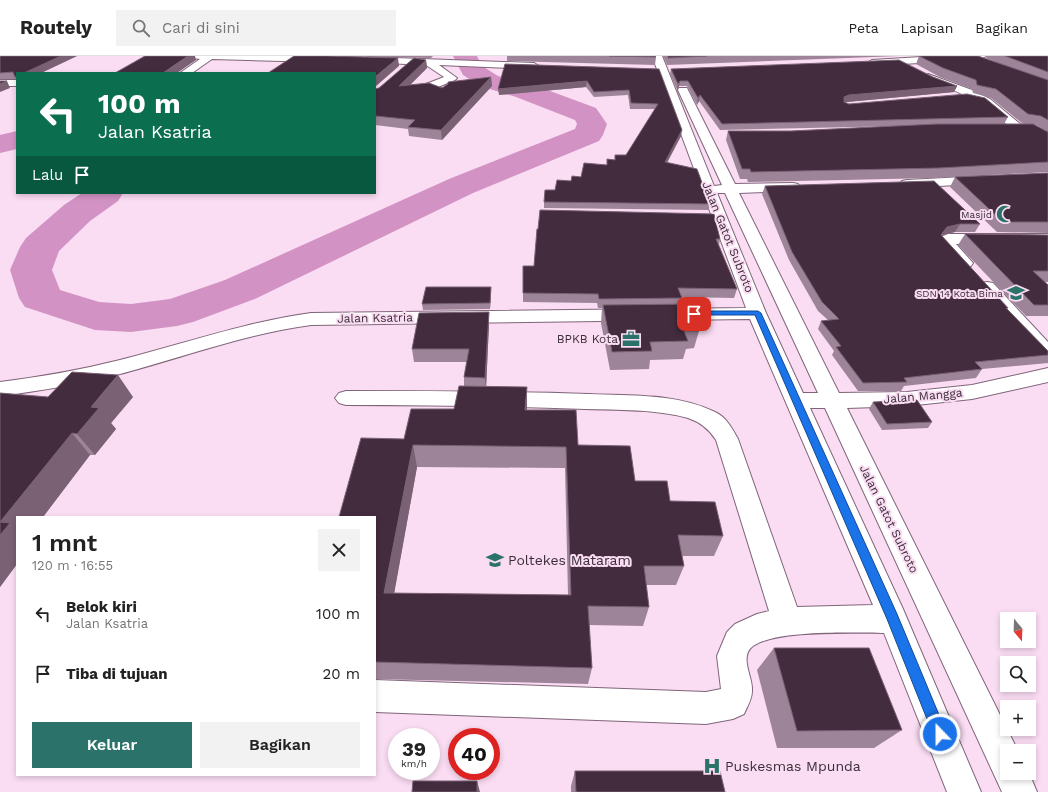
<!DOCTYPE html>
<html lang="id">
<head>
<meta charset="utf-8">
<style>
  :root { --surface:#fff; --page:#f2f2f2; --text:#222; --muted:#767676; --line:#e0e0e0; --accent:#2b736a }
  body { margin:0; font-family:"Work Sans",sans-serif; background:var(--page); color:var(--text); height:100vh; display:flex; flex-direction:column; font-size:15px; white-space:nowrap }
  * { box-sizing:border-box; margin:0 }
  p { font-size:13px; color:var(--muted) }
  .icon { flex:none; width:22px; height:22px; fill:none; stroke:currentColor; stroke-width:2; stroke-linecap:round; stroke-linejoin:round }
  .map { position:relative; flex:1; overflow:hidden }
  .drawer { position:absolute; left:16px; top:460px; width:360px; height:260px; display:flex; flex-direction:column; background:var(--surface); border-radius:0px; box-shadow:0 2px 6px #0003 }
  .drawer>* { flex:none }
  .hud { position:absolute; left:16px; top:16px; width:360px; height:122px; border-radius:0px; box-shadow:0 2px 6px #0003; background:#0b6e4f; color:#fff; overflow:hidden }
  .needle { width:26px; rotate:161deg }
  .buttons { position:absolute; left:1000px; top:556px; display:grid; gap:8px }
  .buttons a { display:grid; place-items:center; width:36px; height:36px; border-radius:0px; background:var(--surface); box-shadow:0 2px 6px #0003; font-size:20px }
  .speed { position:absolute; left:388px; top:672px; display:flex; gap:8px; font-size:20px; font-weight:700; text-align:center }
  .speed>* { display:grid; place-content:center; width:52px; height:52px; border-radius:50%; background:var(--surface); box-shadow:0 2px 6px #0003; line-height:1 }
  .speed small { font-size:10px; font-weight:400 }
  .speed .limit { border:6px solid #d22; background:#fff; color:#111 }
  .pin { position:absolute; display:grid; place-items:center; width:34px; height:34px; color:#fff; margin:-17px; border-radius:8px; box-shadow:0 2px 6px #0006 }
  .me { position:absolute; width:44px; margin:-22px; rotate:338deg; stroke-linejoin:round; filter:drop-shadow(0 0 3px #0008) }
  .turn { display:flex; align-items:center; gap:14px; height:84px; padding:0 16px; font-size:18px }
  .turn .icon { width:52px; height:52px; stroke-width:2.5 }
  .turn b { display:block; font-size:28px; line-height:34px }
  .then { display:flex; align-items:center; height:38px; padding:0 16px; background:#0003; gap:8px; font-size:15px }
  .round { display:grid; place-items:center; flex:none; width:42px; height:42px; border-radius:0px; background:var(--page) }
  .overview { display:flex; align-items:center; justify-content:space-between; height:68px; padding:0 16px }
  h1 { font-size:24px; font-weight:600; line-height:30px }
  .button { display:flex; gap:8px; margin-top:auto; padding:8px 16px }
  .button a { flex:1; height:46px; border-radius:0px; background:var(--accent); color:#fff; font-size:16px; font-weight:600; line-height:46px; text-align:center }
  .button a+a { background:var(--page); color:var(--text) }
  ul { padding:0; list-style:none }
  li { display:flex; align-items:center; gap:12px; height:60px; padding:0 16px }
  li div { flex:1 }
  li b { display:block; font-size:15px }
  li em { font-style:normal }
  header { display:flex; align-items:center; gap:24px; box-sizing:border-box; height:56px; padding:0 20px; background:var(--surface); border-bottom:1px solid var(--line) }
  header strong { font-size:19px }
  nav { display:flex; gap:22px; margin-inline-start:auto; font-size:14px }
  .search { width:280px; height:36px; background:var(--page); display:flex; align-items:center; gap:10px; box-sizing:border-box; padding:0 14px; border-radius:0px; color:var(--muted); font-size:15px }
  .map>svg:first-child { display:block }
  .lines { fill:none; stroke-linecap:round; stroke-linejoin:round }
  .river { fill:#d293c4; fill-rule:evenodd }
  .minor-casing { stroke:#7f6579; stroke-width:2 }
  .minor { fill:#fff; fill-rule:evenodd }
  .wall { fill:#9e8498; fill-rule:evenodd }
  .shaded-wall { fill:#7a6174 }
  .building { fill:#432c3e; stroke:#7a6174; fill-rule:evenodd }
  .route { fill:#1a73e8; stroke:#114b97 }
  .labels { text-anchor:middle; stroke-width:4; stroke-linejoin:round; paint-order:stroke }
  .far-poi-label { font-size:10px; fill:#3a2f38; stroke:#fadcf3; text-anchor:end }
  .street-label { font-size:12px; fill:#3a2f38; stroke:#fadcf3 }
  .poi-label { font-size:12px; fill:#3a2f38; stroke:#fadcf3; text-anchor:end }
  .near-poi-label { font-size:14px; fill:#3a2f38; stroke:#fadcf3; text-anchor:start }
</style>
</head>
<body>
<header>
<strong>Routely</strong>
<div class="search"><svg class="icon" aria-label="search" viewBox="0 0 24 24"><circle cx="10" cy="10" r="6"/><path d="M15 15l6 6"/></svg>Cari di sini</div>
<nav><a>Peta</a><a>Lapisan</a><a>Bagikan</a></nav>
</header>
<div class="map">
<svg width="1048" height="736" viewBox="0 0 1048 736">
  <rect width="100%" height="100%" fill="#fadcf3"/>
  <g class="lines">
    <!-- river -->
    <g class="river">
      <path d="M453 0H477L482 10 498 20 534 29 596 52 607 68 603 79 599 85 473 137 257 242 193 266 177 270 131 276 95 274 25 251 19 242 10 214 20 191 26 182 64 149 82 137H123L118 145 90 165 59 195 52 214 60 234 99 246 131 248 170 243 225 224 449 123 575 73 577 68 575 64 516 41 480 30 463 19Z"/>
      <path d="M17 75V93L0 97V79Z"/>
    </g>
    <!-- minor casing -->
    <g class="minor-casing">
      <g id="minor">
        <path d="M191 0H320L325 3 320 6 212 3 192 17H180L200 3 193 2Z"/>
        <path d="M652 0H662L714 130 722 129 678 34 679 32H687L735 128 793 127 798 128 800 131 798 134 793 135 739 137 839 337 907 336 972 329 1048 312V326L972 343 907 350 847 352 1018 695H1007V717H1029L1037 736H1002L825 352H810L903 553 981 736H947L884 577C860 577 759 572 748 596 743 608 753 623 752 635 752 643 747 651 744 658L733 663 706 668 375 656V624L706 636 721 633 717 600 727 576 735 568 757 558 769 555 716 384C709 373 700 366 688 362 655 353 619 354 585 353 506 350 426 349 346 349L339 347 335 342 339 337 346 335C427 335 508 335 589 338 630 340 677 337 715 356 726 361 732 372 738 383L797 551 873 549 750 263 311 269C245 278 184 301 120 318 80 328 40 335 0 340V326C40 321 80 314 120 304 184 288 245 266 311 257L746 252ZM717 137H725L818 337H803L766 257Z"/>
        <path d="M938 0H986L981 3 872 10 867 7 872 4Z"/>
        <path d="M369 1 534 7 539 10 534 13 439 9 457 22 455 24 438 31 447 34 448 36 443 39 431 35 425 30 426 28 444 21 426 9 366 6 364 4 366 2Z"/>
        <path d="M928 18 972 34 990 43 1025 72 1023 74C1012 77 1001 62 992 56 972 40 948 32 925 23L923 21Z"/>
        <rect x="0" y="24" width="17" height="6"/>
        <path d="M983 120 988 121 990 124 988 127 907 132 902 131 900 128 902 125 907 124Z"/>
        <path d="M948 178H1048V188H956L973 207 971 210C957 214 946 197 938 186L943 180Z"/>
        <path d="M987 226 993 227 1048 286V304L1041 302 981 235 978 231 981 227Z"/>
      </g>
    </g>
    <!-- minor -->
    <use href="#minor" class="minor"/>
  </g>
  <!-- wall -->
  <g class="wall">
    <path d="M0 0H77L41 17H17L16 23H0Z"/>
    <path d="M329 0H433L431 2Z"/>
    <path d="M507 0H655L656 1 655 9 507 5Z"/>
    <path d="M663 0H899L667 9Z"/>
    <path d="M919 0 1003 9 986 2 987 0H1048V116L934 122 748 126 747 123H740L726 84 728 75H791L900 70 720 74 699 45 697 49 687 30H679L677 34 670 18 671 13 933 21 957 30 954 36 847 46H844L849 48 1008 61 1004 68H974H1031H1023L991 42 973 37 972 33 940 21 916 8ZM1034 69H1036L1045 74Z"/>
    <path d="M426 4 427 12 410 29 442 32 491 21 492 30 442 84 409 80 408 73 375 69V33L379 32Z"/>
    <path d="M659 13 681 80 667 107 710 148 709 154 544 152V146L555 134 571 125 607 109V103L615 104 626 99 655 53H630L628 39 594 41 586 31 499 39Z"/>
    <path d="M1048 117V177L997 176 950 131 955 121Z"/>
    <path d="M765 130 980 168 975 176H955L943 179 942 180 1008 252 1007 253 1048 295V307L982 313 976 322 904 330 901 335H858L832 299 834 295 818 273 821 265 828 264 818 255 789 204 762 138Z"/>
    <path d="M537 173 720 183 719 189 737 233 734 242 681 241 680 248 699 275 694 292 686 293 683 303 650 304 649 313 610 314 601 267 602 252H598L597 247 523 246V210H534Z"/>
    <path d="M965 178 1048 179V226H1044L1048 229V260H1026L958 189Z"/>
    <path d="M491 231 490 253 423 254 422 248Z"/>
    <path d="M489 256V268L486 330 527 354 578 389 635 425 670 445 723 480 714 500H682L684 510 676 529H646L649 551 643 570 589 569 592 612 588 628 375 623V461L404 383 454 353 464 330V321L467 306H414L412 293ZM417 411 565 412 568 539 394 537Z"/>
    <path d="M0 337 48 341H133L111 367 116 373 95 399H90L43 461H17V508L0 531Z"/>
    <path d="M873 346 932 366 928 372 882 374 869 353Z"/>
    <path d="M774 592 902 674 874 692H777L757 614Z"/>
    <path d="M575 715 725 736H571V730Z"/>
  </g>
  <!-- shaded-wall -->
  <g class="shaded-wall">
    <path d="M61 0H77L41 17H24Z"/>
    <path d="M188 0H195L196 4 177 17H163Z"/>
    <path d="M398 2 399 10 375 31V21Z"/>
    <path d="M426 4 427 12 400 39 399 30Z"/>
    <path d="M491 21 492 30 442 84 441 74Z"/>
    <path d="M7 25 10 32 0 36V28Z"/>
    <path d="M587 25 586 31 499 39 498 33Z"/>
    <path d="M680 25 679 30 677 34 678 28Z"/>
    <path d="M957 30 954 36 847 46 842 47 844 41 849 39Z"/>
    <path d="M700 39 699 45 697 49 698 42Z"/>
    <path d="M682 74 681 80 664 112 665 106Z"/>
    <path d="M960 168 955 176 943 179 937 187 947 171Z"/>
    <path d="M491 231V237L490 253V247Z"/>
    <path d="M489 256V268L486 334 485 322Z"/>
    <path d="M118 319 133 341 111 367 116 373 95 399 77 378 91 351Z"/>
    <path d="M527 331V353L525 376V354Z"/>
    <path d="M72 377 90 399 43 461H17V508L0 531V466Z"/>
    <path d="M413 389 417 411 391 555 384 537Z"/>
    <path d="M477 725 480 736H477Z"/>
  </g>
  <!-- building -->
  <g class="building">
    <path d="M0 0H61L24 17H17V20L15 21 13 16 0 17Z"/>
    <path d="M145 0H188L163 17H115Z"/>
    <path d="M294 0H328L398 2 375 21V17H268Z"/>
    <path d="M609 0H655L656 1Z"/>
    <path d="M668 0H707L668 2Z"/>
    <path d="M919 0H978L1048 24V64L1041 60 1028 58 996 33 977 29 976 24 943 12Z"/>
    <path d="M1005 0H1048V16Z"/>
    <path d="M414 2 426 4 399 30 429 27 442 32 448 28V26L491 21 441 74 408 71 415 64 375 60V33L379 32Z"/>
    <path d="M899 4 933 21 957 30 849 39 844 41V46L849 48 967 38 985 42 1008 61 722 68 700 39 698 42 688 25H680L678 28 671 13Z"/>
    <path d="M505 8 659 13 682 74 665 106 697 113 710 148 544 146 545 134H555L557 124 571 125 572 120 581 121 584 107 607 109V103L615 104V99H626L658 48 631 47 629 34 594 36 587 25 498 33Z"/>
    <path d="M0 25H7L0 28Z"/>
    <path d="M937 68H1033L1048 76V106L939 112 751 116 750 113H742L728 75H791Z"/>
    <path d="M1048 117V166H1003L955 121Z"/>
    <path d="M934 125 980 168H960L947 171 941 179 1008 252H1006L1048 295V299L975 306 982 313 904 322 907 326 863 327 836 291 841 290 821 265 839 263 822 246 792 196 765 130Z"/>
    <path d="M540 154 714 158 720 183H716L737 233 678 232 682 242 599 243 598 238 523 237V210H534L537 173H538Z"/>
    <path d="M965 178 1048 179V215H1033L1048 229V249H1034Z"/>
    <path d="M426 231H491L490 247 422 248Z"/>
    <path d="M689 248 699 275H684L688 285 650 286 652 295 612 296 603 249Z"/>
    <path d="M489 256 485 322 464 321 469 293H412L419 257Z"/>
    <path d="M72 316 118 319 91 351 99 352 77 378 72 377 0 466V337L48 341Z"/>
    <path d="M459 330 527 331 525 354H576L578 389 630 390 635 425H667L670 445 715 446 723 480 678 479 684 510H644L649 551 588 550 592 612 375 606V461H339L361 382 404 383 411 353H454ZM413 389 566 391 571 539 384 537Z"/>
    <path d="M917 344 932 366 887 368 873 346Z"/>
    <path d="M0 466 10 467 0 479Z"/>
    <path d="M774 592H869L902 674 797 675Z"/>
    <path d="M575 715H720L725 736H576Z"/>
    <path d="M413 725H477V736H412Z"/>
  </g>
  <!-- route -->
  <path class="route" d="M694 255H758L761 257 897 558 947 678 945 683 940 685 935 683 887 563 755 259H691L690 258Z"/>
  <!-- icons -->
  <defs>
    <g id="mosque-bare" transform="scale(1.38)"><path d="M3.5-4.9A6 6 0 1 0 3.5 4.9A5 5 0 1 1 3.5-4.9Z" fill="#2b736a" stroke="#fadcf3" stroke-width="2.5" paint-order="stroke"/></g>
    <g id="school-bare" transform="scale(1.38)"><path d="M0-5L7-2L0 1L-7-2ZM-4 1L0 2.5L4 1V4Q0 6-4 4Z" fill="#2b736a" stroke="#fadcf3" stroke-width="2.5" paint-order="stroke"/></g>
    <g id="office-bare" transform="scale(1.38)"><path d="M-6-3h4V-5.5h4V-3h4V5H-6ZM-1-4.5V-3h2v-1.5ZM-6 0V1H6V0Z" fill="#2b736a" stroke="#fadcf3" stroke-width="2.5" paint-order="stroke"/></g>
    <g id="university-bare" transform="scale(1.38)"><path d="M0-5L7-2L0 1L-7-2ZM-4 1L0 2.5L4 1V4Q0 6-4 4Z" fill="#2b736a" stroke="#fadcf3" stroke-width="2.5" paint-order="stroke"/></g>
    <g id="hospital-bare" transform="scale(1.38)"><path d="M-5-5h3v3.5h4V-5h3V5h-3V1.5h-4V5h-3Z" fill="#2b736a" stroke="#fadcf3" stroke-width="2.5" paint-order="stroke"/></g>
  </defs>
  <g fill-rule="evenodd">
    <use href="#mosque-bare" x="1005" y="158"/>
    <use href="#school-bare" x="1016" y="237"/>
    <use href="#office-bare" x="631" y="283"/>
    <use href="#university-bare" x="495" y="504"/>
    <use href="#hospital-bare" x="712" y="710"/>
  </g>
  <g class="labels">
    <!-- far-poi labels -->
    <g class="far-poi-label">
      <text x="992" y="162">Masjid</text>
      <text x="1003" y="241">SDN 14 Kota Bima</text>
    </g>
    <!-- street labels -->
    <g class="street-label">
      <text transform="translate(728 181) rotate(68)" y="4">Jalan Gatot Subroto</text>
      <text transform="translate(375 262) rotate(-1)" y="4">Jalan Ksatria</text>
      <text transform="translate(923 340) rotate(-5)" y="4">Jalan Mangga</text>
      <text transform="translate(889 463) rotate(64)" y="4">Jalan Gatot Subroto</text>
    </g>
    <!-- poi labels -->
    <g class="poi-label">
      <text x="618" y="287">BPKB Kota</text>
    </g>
    <!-- near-poi labels -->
    <g class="near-poi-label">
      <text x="508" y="509">Poltekes Mataram</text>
      <text x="725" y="715">Puskesmas Mpunda</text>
    </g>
  </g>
</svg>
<div class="buttons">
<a><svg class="needle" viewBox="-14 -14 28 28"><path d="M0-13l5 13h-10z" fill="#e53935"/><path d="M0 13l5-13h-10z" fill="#767676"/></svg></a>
<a><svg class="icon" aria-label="search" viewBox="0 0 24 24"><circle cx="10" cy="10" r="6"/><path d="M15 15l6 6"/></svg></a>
<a>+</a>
<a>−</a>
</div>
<div class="speed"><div>39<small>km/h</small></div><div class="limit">40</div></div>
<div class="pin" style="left:694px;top:258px;background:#d93025"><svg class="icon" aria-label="arrive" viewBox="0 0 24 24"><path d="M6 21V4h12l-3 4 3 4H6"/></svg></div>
<svg class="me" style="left:940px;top:678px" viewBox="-20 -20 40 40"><circle r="17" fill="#1a73e8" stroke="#fff" stroke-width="3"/><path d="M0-11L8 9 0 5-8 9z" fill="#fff"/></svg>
<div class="hud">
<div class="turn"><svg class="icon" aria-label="left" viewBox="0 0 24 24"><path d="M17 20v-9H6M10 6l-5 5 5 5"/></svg><div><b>100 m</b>Jalan Ksatria</div></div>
<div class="then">Lalu<svg class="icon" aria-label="arrive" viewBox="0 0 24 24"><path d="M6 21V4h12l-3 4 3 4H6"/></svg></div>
</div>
<section class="drawer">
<div class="overview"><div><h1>1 mnt</h1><p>120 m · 16:55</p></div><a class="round"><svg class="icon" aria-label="close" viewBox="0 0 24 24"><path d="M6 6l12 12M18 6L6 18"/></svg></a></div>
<ul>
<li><svg class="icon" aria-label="left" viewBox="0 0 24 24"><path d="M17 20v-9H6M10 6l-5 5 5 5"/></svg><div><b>Belok kiri</b><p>Jalan Ksatria</p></div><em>100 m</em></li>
<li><svg class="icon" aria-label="arrive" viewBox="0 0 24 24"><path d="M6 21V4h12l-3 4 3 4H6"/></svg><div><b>Tiba di tujuan</b></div><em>20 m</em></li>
</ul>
<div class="button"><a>Keluar</a><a>Bagikan</a></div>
</section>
</div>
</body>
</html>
